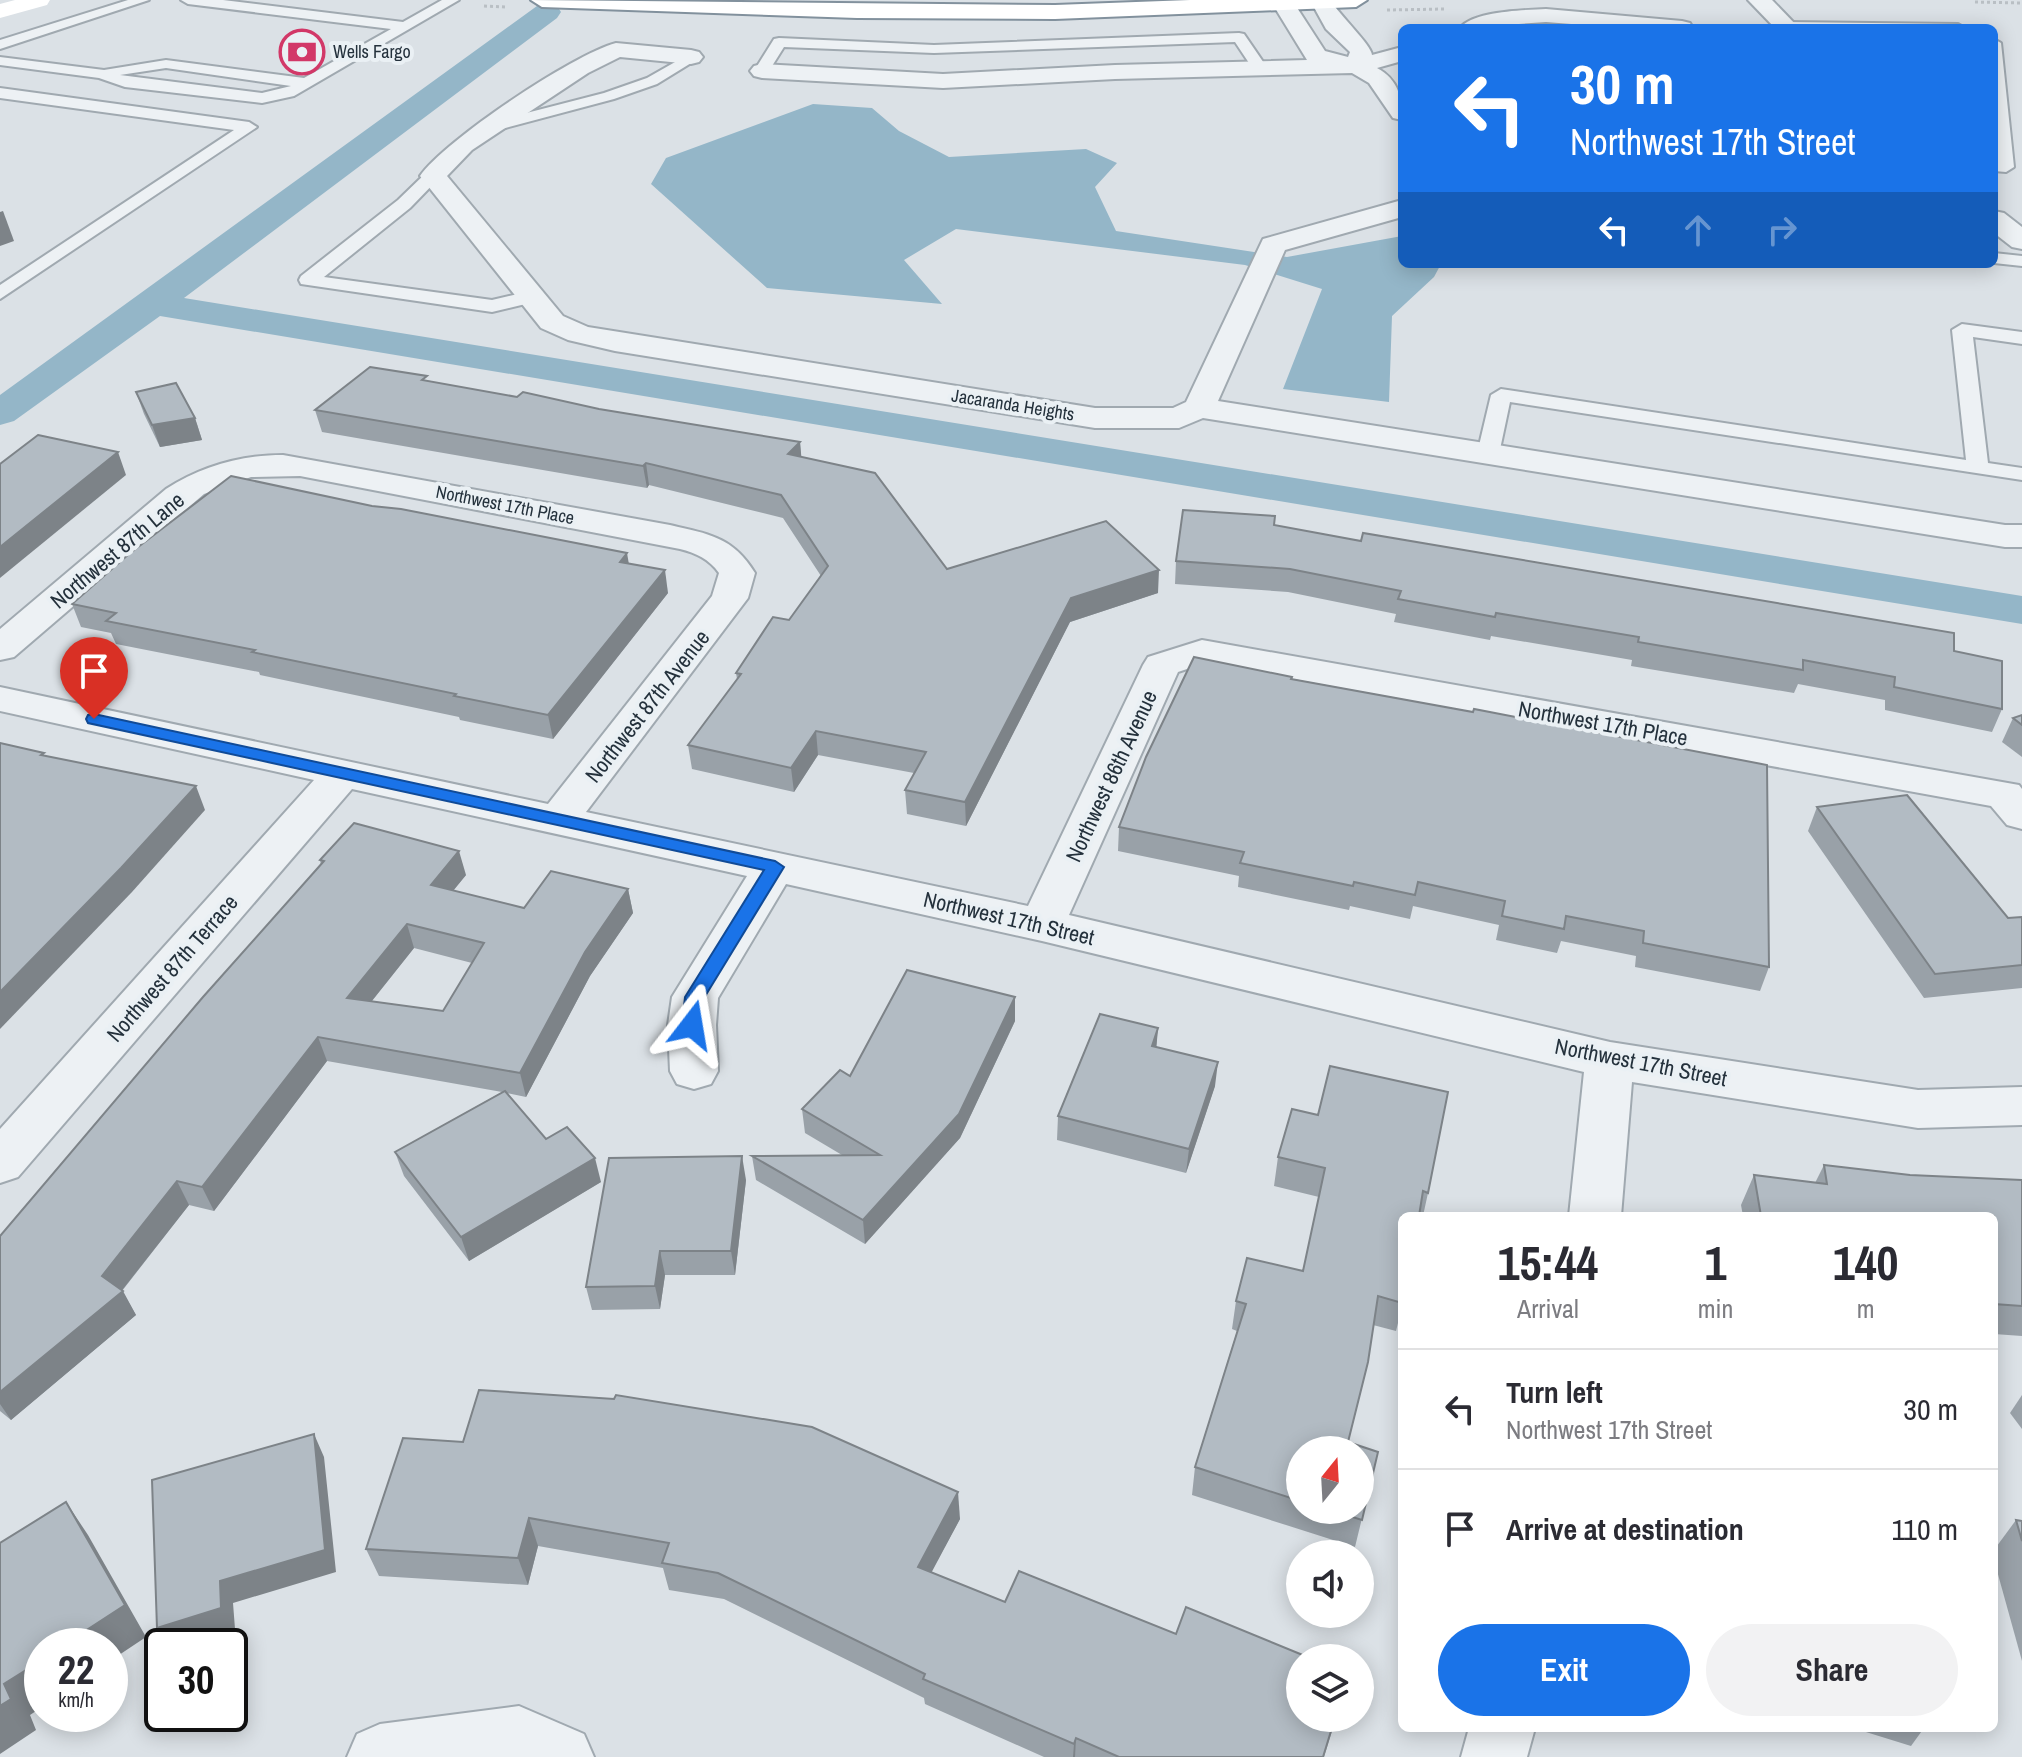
<!DOCTYPE html>
<html lang="en">
<head>
<meta charset="utf-8">
<style>
  :root { --surface:#fff; --page:#f2f2f3; --text:#2b2b33; --muted:#7c7c81; --line:#e1e1e2; --accent:#1a73e8 }
  body { margin:0; font-family:"Archivo Narrow",sans-serif; background:var(--page); color:var(--text); height:100vh; display:flex; flex-direction:column; font-size:30px; white-space:nowrap }
  * { box-sizing:border-box; margin:0 }
  p { font-size:26px; color:var(--muted) }
  .icon { flex:none; width:44px; height:44px; fill:none; stroke:currentColor; stroke-width:2; stroke-linecap:round; stroke-linejoin:round }
  .map { position:relative; flex:1; overflow:hidden }
  .drawer { position:absolute; left:1398px; top:1212px; width:600px; height:520px; display:flex; flex-direction:column; background:var(--surface); border-radius:12px; box-shadow:0 4px 20px #0003 }
  .drawer>* { flex:none }
  .banner { position:absolute; left:1398px; top:24px; width:600px; height:244px; border-radius:12px; box-shadow:0 4px 20px #0003; background:#1a73e8; color:#fff; overflow:hidden }
  .needle { width:52px; rotate:18deg }
  .tools { position:absolute; left:1286px; top:1436px; display:grid; gap:16px }
  .tools a { display:grid; place-items:center; width:88px; height:88px; border-radius:50%; background:var(--surface); box-shadow:0 4px 20px #0003; font-size:40px }
  .speed { position:absolute; left:24px; top:1628px; display:flex; gap:16px; font-size:40px; font-weight:700; text-align:center }
  .speed>* { display:grid; place-content:center; width:104px; height:104px; border-radius:50%; background:var(--surface); box-shadow:0 4px 20px #0003; line-height:1 }
  .speed small { font-size:20px; font-weight:400 }
  .speed .limit { border:4px solid #111; border-radius:12px; background:#fff; color:#111 }
  .pin { position:absolute; display:grid; place-items:center; width:68px; height:68px; color:#fff; margin:-82px -34px; border-radius:50% 50% 50% 0; rotate:-45deg; box-shadow:0 0 8px #0007 }
  .pin .icon { rotate:45deg }
  .me { position:absolute; width:88px; margin:-44px; rotate:14deg; stroke-linejoin:round; filter:drop-shadow(0 0 6px #0008) }
  .turn { display:flex; align-items:center; gap:28px; height:168px; padding:0 40px; font-size:36px }
  .turn .icon { width:104px; height:104px; stroke-width:2.5 }
  .turn b { display:block; font-size:56px; line-height:68px }
  .lanes { display:flex; align-items:center; height:76px; padding:0 40px; background:#0003; justify-content:center; gap:40px; direction:ltr }
  .lanes .off { opacity:.35 }
  .eta { display:flex; justify-content:space-evenly; align-items:center; height:136px; text-align:center }
  .eta b { font-size:48px; font-weight:800; line-height:56px }
  .cta { display:flex; gap:16px; margin-top:auto; padding:16px 40px }
  .cta a { flex:1; height:92px; border-radius:48px; background:var(--accent); color:#fff; font-size:32px; font-weight:800; line-height:92px; text-align:center }
  .cta a+a { background:var(--page); color:var(--text) }
  ul { padding:0; list-style:none }
  li { display:flex; align-items:center; gap:24px; height:120px; padding:0 40px; border-top:2px solid var(--line) }
  li div { flex:1 }
  li b { display:block; font-size:30px }
  li em { font-style:normal }
  .map>svg:first-child { display:block }
  .water { fill:#94b6c8 }
  .lines { fill:none; stroke-linecap:round; stroke-linejoin:round }
  .canal { fill:#94b6c8; fill-rule:evenodd }
  .service-casing { stroke:#a0a9b0; stroke-width:4 }
  .minor-casing { stroke:#a0a9b0; stroke-width:4 }
  .trunk-casing { stroke:#82919d; stroke-width:4 }
  .path { stroke:#b9bfc4; stroke-width:3; stroke-dasharray:3 3; stroke-linecap:butt }
  .service { fill:#edf1f4; fill-rule:evenodd }
  .minor { fill:#edf1f4; fill-rule:evenodd }
  .secondary { fill:#fff; fill-rule:evenodd }
  .trunk { fill:#fff; fill-rule:evenodd }
  .wall { fill:#99a1a8; fill-rule:evenodd }
  .shaded-wall { fill:#7d8388 }
  .building { fill:#b2bbc3; stroke:#7d8388; stroke-width:2; fill-rule:evenodd }
  .route { fill:#1a73e8; stroke:#114b97; stroke-width:2 }
  .labels { text-anchor:middle; stroke-width:8; stroke-linejoin:round; paint-order:stroke }
  .far-poi-label { font-size:18px; fill:#24313c; stroke:#eaf0f4; text-anchor:start }
  .far-street-label { font-size:18px; fill:#24313c; stroke:#eaf0f4 }
  .street-label { font-size:22px; fill:#24313c; stroke:#eaf0f4 }
</style>
</head>
<body>
<div class="map">
<svg width="2022" height="1757" viewBox="0 0 2022 1757">
  <rect width="100%" height="100%" fill="#dbe1e6"/>
  <!-- water -->
  <path class="water" d="M813 104 872 108 899 131 949 157 1086 149 1117 163 1095 187 1116 231 1287 257 1402 236V264H1441L1434 277 1392 316 1389 402 1283 389 1322 289 1245 265 956 229 904 260 942 304 767 288 651 184 666 158Z"/>
  <g class="lines">
    <!-- canal -->
    <path class="canal" d="M547 4 557 6 561 12 557 18 184 298 2022 596V624L160 316 14 421 0 425V395L537 6Z"/>
    <!-- service casing -->
    <g class="service-casing">
      <g id="service">
        <path d="M128 0H149L0 49V40Z"/>
        <path d="M181 0H223L403 22 442 0H459L294 96 262 103 125 87 99 78 0 65V57L104 70 166 60 304 78 391 29 188 4ZM166 68 291 86 262 93 120 75Z"/>
        <path d="M1786 22 1958 24 1965 28H1780L1781 23Z"/>
        <path d="M1239 33 1244 34 1268 69 1265 72H1255L1235 42 934 53 784 47 767 74 762 76 754 71 774 39 779 38 934 45Z"/>
        <path d="M1994 39 2001 43 2014 167 2006 172 1994 171V161H1997Z"/>
        <path d="M691 53 698 57 696 60 657 84 614 99 490 132 482 127 484 124 604 93 647 78Z"/>
        <path d="M0 88 249 122 257 127 0 299V285L234 130 0 98Z"/>
        <path d="M433 171 441 176 410 208 324 277 492 300 531 291 538 293 540 297 538 301 492 312 301 284 299 280 301 276 398 200 427 172Z"/>
        <path d="M1994 253 2022 256V266L1994 263Z"/>
        <path d="M1962 324 2022 332V344L1973 337 1988 463 2022 468V480L1510 402 1499 454 1488 460 1477 454 1491 395 1501 389 1966 460 1952 330Z"/>
      </g>
    </g>
    <!-- minor casing -->
    <g class="minor-casing">
      <g id="minor">
        <path d="M1274 0H1292L1325 51 1348 57 1350 52 1326 29 1310 0H1330C1339 14 1372 46 1372 55L1402 47V61L1377 68C1399 80 1402 98 1402 120L1393 118 1369 83 1352 73 1115 79 943 88 762 78 754 76 750 71 754 66 762 64 943 74 1115 65 1307 60 1272 3Z"/>
        <path d="M1748 0H1772L1799 28H1775Z"/>
        <path d="M1546 9 1682 21 1690 23 1693 28H1622L1546 22 1460 28C1473 11 1525 10 1546 9Z"/>
        <path d="M616 43 691 50 699 52 703 57 699 62 691 64 620 57 588 73 472 150 447 176 563 316 588 327 1095 408H1173L1186 402 1263 239 1402 200V217L1285 250 1218 401 2005 525H2022V547H2005L1203 418 1179 428H1095L615 351 568 340 541 328 420 176C445 140 574 54 616 43Z"/>
        <path d="M1994 211 2004 213 2022 227V249L2012 247 1994 233Z"/>
        <path d="M283 455 670 525C709 534 733 537 755 573L748 598 586 812 1028 906 1143 665 1148 657 1202 640 2019 785 2022 789V829L2007 825 1991 806 1205 663 1178 672 1069 915 1610 1042 1918 1090 2022 1087V1125L1918 1128 1632 1082 1621 1216H1569L1584 1072 1042 941 786 884 718 998 716 1025 718 1071 711 1084 694 1089 677 1084 670 1071 668 1025 672 997 747 876 352 789 18 1177 0 1183V1129L314 780 0 711V687L548 804 712 596 719 573C709 559 696 553 680 549L300 476 251 477 204 494 14 657 0 660V629L166 489C202 466 241 455 283 455Z"/>
        <path d="M519 1706 584 1734 594 1757H347L357 1734 380 1724Z"/>
        <path d="M1469 1728H1535L1527 1757H1461Z"/>
      </g>
    </g>
    <!-- trunk casing -->
    <g class="trunk-casing">
      <path id="trunk" d="M531 0 1055 5 1190 0H1367L1356 7 1055 19 857 18 542 7Z"/>
    </g>
    <!-- path -->
    <g class="path">
      <path d="M1975 2 2022 3"/>
      <path d="M484 6 506 7"/>
      <path d="M1387 10 1445 9"/>
    </g>
    <!-- service -->
    <use href="#service" class="service"/>
    <!-- minor -->
    <use href="#minor" class="minor"/>
    <!-- secondary -->
    <path class="secondary" d="M15 0H50L47 5 0 18V4Z"/>
    <!-- trunk -->
    <use href="#trunk" class="trunk"/>
  </g>
  <!-- wall -->
  <g class="wall">
    <path d="M428 381 517 397 599 409 800 442 801 457 947 569 1158 593 1070 622 966 826 907 814 905 790 914 773 818 755 794 792 692 769 688 745 737 679 736 673 789 620 821 576 783 518 649 485 647 488 322 432 315 410Z"/>
    <path d="M136 392 195 418 202 440 160 447 144 414Z"/>
    <path d="M1274 525 1954 651 2002 709 1992 732 1885 710V700L1798 684 1794 693 1631 666 1632 660 1491 636 1490 640 1394 622 1396 614 1288 592 1175 584 1176 561Z"/>
    <path d="M629 563 668 593 553 739 460 720 459 717 260 675 259 672 116 644 111 633 81 627 72 604Z"/>
    <path d="M1291 679 1769 967 1760 991 1635 967 1636 956 1561 941 1557 953 1496 940 1499 925 1413 906 1410 919 1350 906 1349 910 1238 887 1239 876 1118 851 1119 827Z"/>
    <path d="M2022 715V757L2002 742 2013 718Z"/>
    <path d="M1817 807 2008 918 2022 917V988L1924 998 1808 831Z"/>
    <path d="M320 860 466 875 453 891 524 908 628 889 633 913 590 976 526 1097 507 1093 546 1139 601 1182 469 1261 404 1176 395 1152 502 1092 327 1061 214 1211 189 1205 122 1291 136 1315 11 1420 0 1411V1236L321 865ZM414 948 472 963 443 1011 372 1001Z"/>
    <path d="M1015 997V1021L960 1138 865 1244 756 1180 752 1156 842 1155 805 1133 802 1109 850 1076Z"/>
    <path d="M1158 1028 1156 1047 1215 1086 1186 1173 1057 1140 1058 1116Z"/>
    <path d="M1278 1157 1428 1193 1423 1216H1402V1307L1396 1331 1373 1325 1348 1442 1378 1452 1355 1547 1192 1495 1195 1467 1237 1331 1232 1329 1236 1301 1303 1271 1319 1197 1274 1186ZM1300 1450 1360 1510H1300Z"/>
    <path d="M1824 1165 1910 1175 2022 1180V1336L1994 1334V1216H1743L1741 1205 1754 1175 1815 1183Z"/>
    <path d="M746 1180 735 1275H665L660 1309 592 1310 586 1287Z"/>
    <path d="M2022 1395V1429L2010 1413Z"/>
    <path d="M403 1438 960 1519 931 1572 1005 1602 1336 1718 1324 1757H1044L925 1704 924 1698 724 1599 669 1590 663 1568 538 1546 528 1585 379 1576 366 1549Z"/>
    <path d="M2016 1520 2022 1521V1661L1994 1560V1550Z"/>
    <path d="M1853 1728H1924L1911 1746Z"/>
  </g>
  <!-- shaded-wall -->
  <g class="shaded-wall">
    <path d="M3 211 14 241 0 246V212Z"/>
    <path d="M195 418 202 440 160 447 152 425Z"/>
    <path d="M800 442 802 464 788 454Z"/>
    <path d="M118 452 126 475 0 578V547Z"/>
    <path d="M646 463 649 485 647 488 643 466Z"/>
    <path d="M627 553 631 576 620 562Z"/>
    <path d="M665 570 668 593 553 739 548 715Z"/>
    <path d="M1159 570 1158 593 1070 622 966 826 965 802 1071 598Z"/>
    <path d="M816 731 818 755 794 792 791 768Z"/>
    <path d="M196 786 205 810 132 892 0 1029V992Z"/>
    <path d="M459 851 466 875 438 909 431 885Z"/>
    <path d="M628 889 633 913 590 976 526 1097 520 1073 585 952Z"/>
    <path d="M407 924 414 948 355 1022 347 998Z"/>
    <path d="M1015 997V1021L960 1138 865 1244 863 1220Z"/>
    <path d="M1158 1028 1156 1052 1152 1046Z"/>
    <path d="M318 1037 327 1061 214 1211 202 1187Z"/>
    <path d="M1218 1062 1215 1086 1186 1173 1189 1149Z"/>
    <path d="M742 1156 746 1180 735 1275 731 1251Z"/>
    <path d="M595 1158 601 1182 469 1261 461 1237Z"/>
    <path d="M177 1181 189 1205 119 1294 123 1291 136 1315 11 1420 0 1404V1392L102 1276Z"/>
    <path d="M660 1251 665 1275 660 1309 655 1286Z"/>
    <path d="M314 1434 324 1457 336 1572 233 1603 235 1629 182 1646H169L157 1628Z"/>
    <path d="M958 1492 960 1519 920 1594 918 1567Z"/>
    <path d="M66 1502 88 1535 146 1637 110 1661V1646H62Z"/>
    <path d="M529 1518 538 1546 528 1585 518 1558Z"/>
    <path d="M42 1660V1707L30 1715 36 1730 0 1754V1706L4 1684Z"/>
    <path d="M1076 1738 1075 1757H1073L1074 1744Z"/>
  </g>
  <!-- building -->
  <g class="building">
    <path d="M370 367 427 376 422 380 517 397 523 392 599 409 800 442 788 454 875 473 947 569 1106 521 1159 570 1071 598 965 802 905 790 926 752 816 731 791 768 688 745 741 674 736 673 773 617 789 620 828 566 781 495 646 463 643 466 315 410Z"/>
    <path d="M176 383 195 418 152 425 136 392Z"/>
    <path d="M38 435 118 452 0 547V464Z"/>
    <path d="M231 476 372 506 401 509 627 553 620 562 665 570 548 715 454 696 456 694 252 652 255 650 106 621 116 613 72 604 129 554Z"/>
    <path d="M1183 510 1275 516 1274 525 1361 541 1363 533 1954 633V651L2002 661V709L1894 687 1895 677 1803 660V670L1638 642 1639 637 1496 613 1495 617 1398 599 1401 591 1290 569 1176 561Z"/>
    <path d="M1194 657 1292 677 1291 679 1473 712 1474 709 1767 765 1769 967 1643 943 1644 931 1566 916 1564 929 1502 916 1505 901 1418 882 1415 895 1354 882 1353 886 1240 863 1244 852 1119 827 1146 757Z"/>
    <path d="M2022 715V725L2013 718Z"/>
    <path d="M0 743 44 753 41 755 196 786 121 868 0 992Z"/>
    <path d="M1907 795 2008 918 2022 917V965L1935 974 1817 807Z"/>
    <path d="M354 823 459 851 431 885 524 908 551 871 628 889 585 952 520 1073 318 1037 202 1187 177 1181 102 1276 123 1291 0 1392V1236L203 997 324 861 320 860ZM407 924 484 943 443 1011 347 998Z"/>
    <path d="M907 970 1015 997 959 1114 863 1220 752 1156 880 1155 802 1109 840 1070 850 1076Z"/>
    <path d="M1100 1014 1158 1028 1152 1046 1218 1062 1189 1149 1058 1116Z"/>
    <path d="M1330 1066 1448 1092 1428 1193 1423 1191 1419 1216H1402V1303L1378 1296 1368 1362 1348 1442 1378 1452 1362 1520 1330 1510H1360V1450H1300V1501L1195 1467 1246 1304 1236 1301 1247 1258 1303 1271 1325 1168 1278 1157 1292 1109 1318 1115Z"/>
    <path d="M505 1091 546 1139 567 1127 595 1158 461 1237 395 1152Z"/>
    <path d="M742 1156 731 1251H660L655 1286 586 1287 609 1158Z"/>
    <path d="M1824 1165 1910 1175 2022 1180V1306L1994 1304V1216H1761L1754 1175 1827 1184Z"/>
    <path d="M479 1390 614 1399 616 1395 812 1427 958 1492 918 1567 1005 1602 1019 1571 1176 1634 1186 1607 1310 1658H1300V1718H1335L1323 1757H1119L1076 1738 1074 1744 923 1679 925 1674 718 1573 662 1563 669 1543 529 1518 518 1558 366 1549 403 1438 463 1442Z"/>
    <path d="M314 1434 325 1550 220 1581 221 1608 157 1628 152 1480Z"/>
    <path d="M66 1502 125 1605 62 1646H42V1660L4 1684 11 1699 0 1706V1543Z"/>
    <path d="M2016 1520 2022 1521V1541Z"/>
  </g>
  <!-- route -->
  <path class="route" d="M94 714 775 861 784 867 704 998 699 1030H685L682 1025 685 997 764 870 88 723 86 719 88 715Z"/>
  <!-- icons -->
  <defs>
    <g id="bank-ring" transform="scale(2.3)"><circle r="9.5" fill="#eaf0f4" stroke="#d23868" stroke-width="1.5"/><path d="M-6-4H6V4H-6ZM0-2.3a2.3 2.3 0 1 0 0 4.6a2.3 2.3 0 1 0 0-4.6Z" fill="#d23868"/></g>
  </defs>
  <g fill-rule="evenodd">
    <use href="#bank-ring" x="302" y="52"/>
  </g>
  <g class="labels">
    <!-- far-poi labels -->
    <g class="far-poi-label">
      <text x="333" y="58">Wells Fargo</text>
    </g>
    <!-- far-street labels -->
    <g class="far-street-label">
      <text transform="translate(1013 405) rotate(9)" y="6">Jacaranda Heights</text>
      <text transform="translate(505 505) rotate(11)" y="6">Northwest 17th Place</text>
    </g>
    <!-- street labels -->
    <g class="street-label">
      <text transform="translate(117 550) rotate(-40)" y="8">Northwest 87th Lane</text>
      <text transform="translate(647 706) rotate(-52)" y="8">Northwest 87th Avenue</text>
      <text transform="translate(1603 723) rotate(10)" y="8">Northwest 17th Place</text>
      <text transform="translate(1111 776) rotate(-65)" y="8">Northwest 86th Avenue</text>
      <text transform="translate(1009 918) rotate(13)" y="8">Northwest 17th Street</text>
      <text transform="translate(172 968) rotate(-49)" y="8">Northwest 87th Terrace</text>
      <text transform="translate(1641 1062) rotate(11)" y="8">Northwest 17th Street</text>
    </g>
  </g>
</svg>
<div class="tools">
<a><svg class="needle" viewBox="-14 -14 28 28"><path d="M0-13l5 13h-10z" fill="#e53935"/><path d="M0 13l5-13h-10z" fill="#7c7c81"/></svg></a>
<a><svg class="icon" aria-label="sound" viewBox="0 0 24 24"><path d="M4 9h4l5-4v14l-5-4H4zM17 9q2 3 0 6"/></svg></a>
<a><svg class="icon" aria-label="layers" viewBox="0 0 24 24"><path d="M12 4l9 5-9 5-9-5zM3 14l9 5 9-5"/></svg></a>
</div>
<div class="speed"><div>22<small>km/h</small></div><div class="limit">30</div></div>
<div class="pin" style="left:94px;top:719px;background:#d93025"><svg class="icon" aria-label="arrive" viewBox="0 0 24 24"><path d="M6 21V4h12l-3 4 3 4H6"/></svg></div>
<svg class="me" style="left:692px;top:1025px" viewBox="-20 -20 40 40"><path d="M0-17L14 15 0 8-14 15z" fill="#1a73e8" stroke="#fff" stroke-width="4"/></svg>
<div class="banner">
<div class="turn"><svg class="icon" aria-label="left" viewBox="0 0 24 24"><path d="M17 20v-9H6M10 6l-5 5 5 5"/></svg><div><b>30 m</b>Northwest 17th Street</div></div>
<div class="lanes"><svg class="icon" aria-label="left" viewBox="0 0 24 24"><path d="M17 20v-9H6M10 6l-5 5 5 5"/></svg><svg class="icon off" aria-label="ahead" viewBox="0 0 24 24"><path d="M12 20V5M6 11l6-6 6 6"/></svg><svg class="icon off" aria-label="right" viewBox="0 0 24 24"><path d="M7 20v-9h11M14 6l5 5-5 5"/></svg></div>
</div>
<section class="drawer">
<div class="eta">
<div><b>15:44</b><p>Arrival</p></div>
<div><b>1</b><p>min</p></div>
<div><b>140</b><p>m</p></div>
</div>
<ul>
<li><svg class="icon" aria-label="left" viewBox="0 0 24 24"><path d="M17 20v-9H6M10 6l-5 5 5 5"/></svg><div><b>Turn left</b><p>Northwest 17th Street</p></div><em>30 m</em></li>
<li><svg class="icon" aria-label="arrive" viewBox="0 0 24 24"><path d="M6 21V4h12l-3 4 3 4H6"/></svg><div><b>Arrive at destination</b></div><em>110 m</em></li>
</ul>
<div class="cta"><a>Exit</a><a>Share</a></div>
</section>
</div>
</body>
</html>
